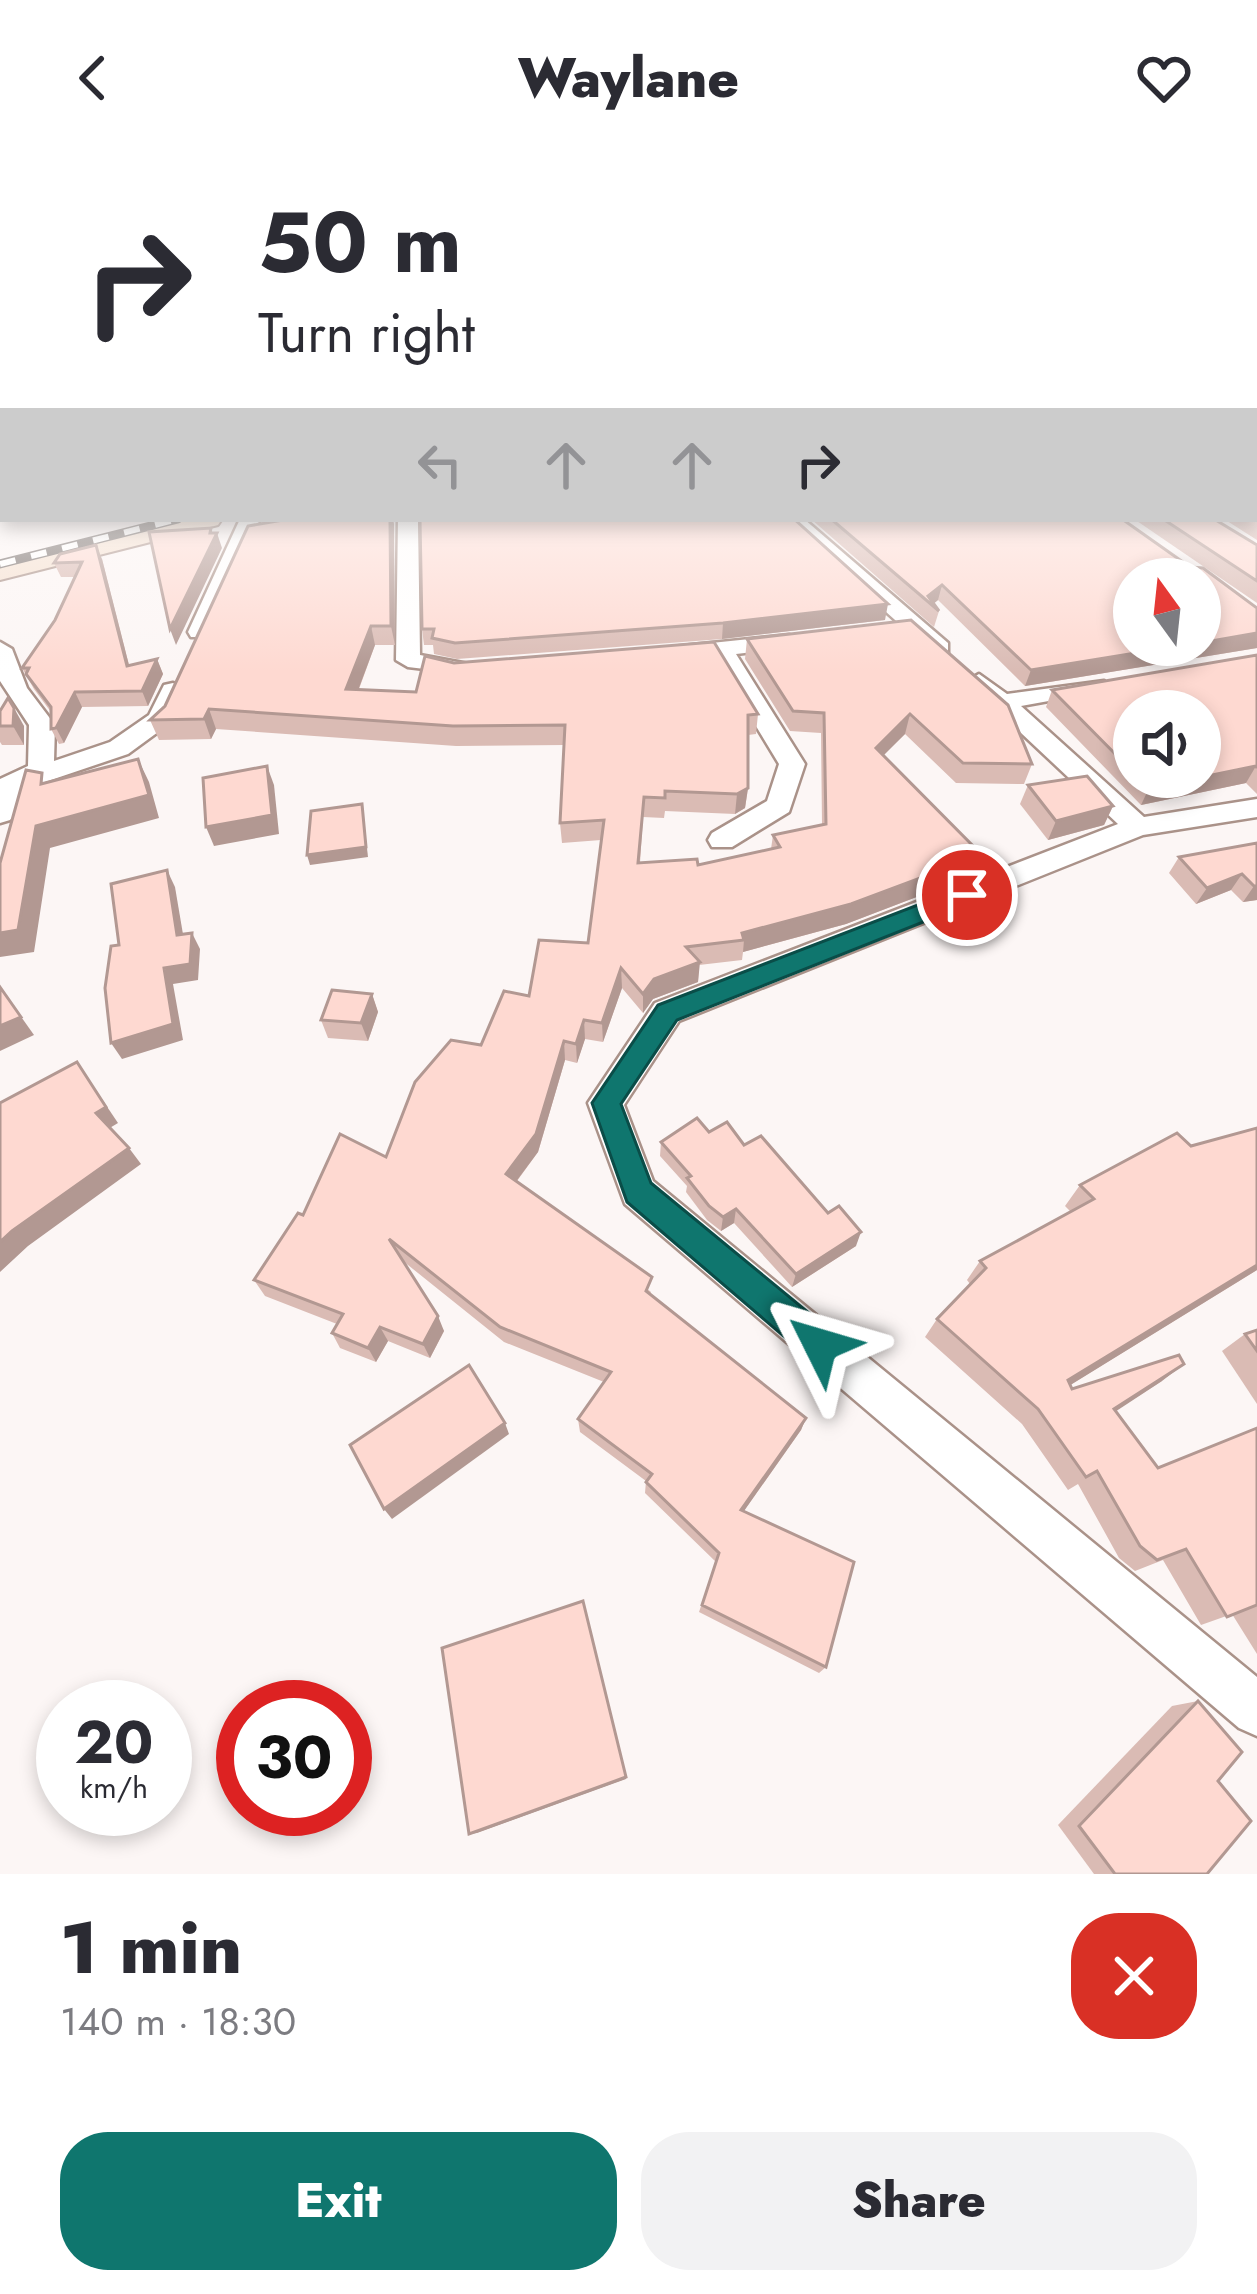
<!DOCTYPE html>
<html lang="en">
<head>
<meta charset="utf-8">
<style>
  :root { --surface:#fff; --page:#f2f2f3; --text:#2b2b33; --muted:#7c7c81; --accent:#0f766e }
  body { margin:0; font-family:Jost,sans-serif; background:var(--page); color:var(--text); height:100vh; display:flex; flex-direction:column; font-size:45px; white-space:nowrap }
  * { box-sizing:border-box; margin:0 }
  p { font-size:39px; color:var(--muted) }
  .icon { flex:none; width:66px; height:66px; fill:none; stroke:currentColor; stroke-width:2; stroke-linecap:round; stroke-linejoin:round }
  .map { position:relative; height:1718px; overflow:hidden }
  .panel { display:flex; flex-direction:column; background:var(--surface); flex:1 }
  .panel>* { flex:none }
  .hud { position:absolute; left:0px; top:0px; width:1257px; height:366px; box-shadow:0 6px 18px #0003; background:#fff; color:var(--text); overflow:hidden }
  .needle { width:78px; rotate:345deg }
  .tools { position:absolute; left:1113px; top:402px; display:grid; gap:24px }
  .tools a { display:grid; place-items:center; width:108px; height:108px; border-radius:50%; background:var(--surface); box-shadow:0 6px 18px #0003; font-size:60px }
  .speed { position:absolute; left:36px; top:1524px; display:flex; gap:24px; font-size:60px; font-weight:700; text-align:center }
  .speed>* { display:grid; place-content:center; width:156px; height:156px; border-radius:50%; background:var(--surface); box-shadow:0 6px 18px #0003; line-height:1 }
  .speed small { font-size:30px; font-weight:400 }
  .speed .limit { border:18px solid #d22; background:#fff; color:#111 }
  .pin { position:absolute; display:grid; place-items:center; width:102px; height:102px; color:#fff; margin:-51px; border:6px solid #fff; border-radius:50%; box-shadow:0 3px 12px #0007 }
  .me { position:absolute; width:132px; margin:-66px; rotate:310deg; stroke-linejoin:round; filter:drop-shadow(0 0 9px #0008) }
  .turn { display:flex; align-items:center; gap:42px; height:252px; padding:0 60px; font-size:54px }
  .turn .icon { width:156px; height:156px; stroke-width:2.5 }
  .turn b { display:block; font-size:84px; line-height:102px }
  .lanes { display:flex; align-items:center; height:114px; padding:0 60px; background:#0003; justify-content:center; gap:60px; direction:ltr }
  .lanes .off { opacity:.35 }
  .round { display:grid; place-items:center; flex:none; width:126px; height:126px; border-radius:48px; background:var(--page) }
  .headline { display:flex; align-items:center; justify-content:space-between; height:204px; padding:0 60px }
  h1 { font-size:72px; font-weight:800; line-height:90px }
  .cta { display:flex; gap:24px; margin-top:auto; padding:24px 60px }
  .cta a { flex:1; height:138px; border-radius:48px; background:var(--accent); color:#fff; font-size:48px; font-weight:800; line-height:138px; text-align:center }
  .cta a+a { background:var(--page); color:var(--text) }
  header { display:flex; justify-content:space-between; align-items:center; height:156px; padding:0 60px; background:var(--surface); font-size:54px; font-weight:800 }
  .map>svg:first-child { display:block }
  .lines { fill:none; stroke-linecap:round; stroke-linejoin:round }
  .minor-casing { stroke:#aa9289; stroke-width:5 }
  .secondary-casing { stroke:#aa9289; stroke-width:4 }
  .minor { fill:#fff; fill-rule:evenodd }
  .secondary { fill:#f5e1d1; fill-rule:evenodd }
  .rail-casing { stroke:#756c69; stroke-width:9 }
  .rail { stroke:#fff; stroke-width:6; stroke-dasharray:16; stroke-linecap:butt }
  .wall { fill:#dabbb4; fill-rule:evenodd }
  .shaded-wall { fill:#b29892 }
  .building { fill:#fed9d1; stroke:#b29892; stroke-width:3 }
  .route { fill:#0f766e; stroke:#0a4d48; stroke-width:3 }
</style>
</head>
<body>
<header><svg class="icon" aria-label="back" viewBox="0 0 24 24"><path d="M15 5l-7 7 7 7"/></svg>Waylane<svg class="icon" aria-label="heart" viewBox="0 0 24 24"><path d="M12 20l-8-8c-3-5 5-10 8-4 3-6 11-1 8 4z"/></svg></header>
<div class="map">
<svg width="1257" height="1718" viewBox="0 0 1257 1718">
  <rect width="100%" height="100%" fill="#fcf6f5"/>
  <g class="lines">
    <!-- minor casing -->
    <g class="minor-casing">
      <g id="minor">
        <path d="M240 363H260L210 476 207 481H191L188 476Z"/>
        <path d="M398 363H418L420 499 474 509V519L408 511 396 504Z"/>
        <path d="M782 363H804L948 487V497H932Z"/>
        <path d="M789 479 797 481V491L736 498 805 608 789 656 732 691H712L708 684 712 677 767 645 779 608 714 501 673 505 661 498 673 491Z"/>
        <path d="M0 486 12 493 27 532 55 569 54 605 110 586 149 559 164 529 173 527 185 534 169 568 128 598 42 627 10 664 0 667V623L28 610 29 569 0 525Z"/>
        <path d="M979 518 1007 538 1104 525V535L1021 550 1144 661 1257 643V661L1143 679 679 865 624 949 653 1025 1257 1521V1580L1239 1572 625 1048 588 947 655 847 1118 668 971 530 967 525Z"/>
      </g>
    </g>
    <!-- secondary casing -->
    <g class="secondary-casing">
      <g id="secondary">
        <path d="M1254 330 1257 331V347L1254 346Z"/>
        <path d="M174 363H222L218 369 0 424V406Z"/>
      </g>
    </g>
    <!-- minor -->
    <use href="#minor" class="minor"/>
    <!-- secondary -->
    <use href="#secondary" class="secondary"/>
    <!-- rail casing -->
    <g class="rail-casing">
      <path id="rail" d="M0 408 178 363"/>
    </g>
    <!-- rail -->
    <use href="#rail" class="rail"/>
  </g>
  <!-- wall -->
  <g class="wall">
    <path d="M1257 346V384L1224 363H1254Z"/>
    <path d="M289 363H393L395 489H375L359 533 416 536 454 507 758 558 756 578 748 579V632L745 652 735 658 665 655 664 662 643 661 640 707 698 709 771 693 773 679 822 669 821 577 790 575 745 503 747 483 1032 608 1024 628 956 627 905 578 883 599 974 719 846 768 743 796 742 804 699 809 698 826 653 843 643 857 622 832 603 886 585 883 577 907 565 904 538 996 517 1025 651 1136 650 1139 806 1262 801 1274 743 1356 826 1511 819 1517 699 1456 716 1406 645 1337 646 1325 580 1276 578 1263 604 1226 504 1186 403 1105 444 1175 430 1202 388 1185 376 1206 340 1192 332 1177 337 1168 265 1140 254 1124 303 1059 386 1001 481 889 529 840 588 787 601 684 562 687 560 667 564 589 456 590 216 573 211 583 159 584 150 564 165 550Z"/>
    <path d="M811 363H1122L1190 411 1257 452V492L1025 530 938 444 933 448 939 455 934 471Z"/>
    <path d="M1134 363H1214L1257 389V447Z"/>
    <path d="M102 403 129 509 157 503 163 518 148 550 82 551 64 587 59 588 51 573V556L34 533 22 512 55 464 75 421H61L54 407Z"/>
    <path d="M885 464 722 483 457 503 434 498 433 489H424L422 473Z"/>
    <path d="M1257 499V638L1246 627 1141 649 1046 551 1052 534ZM1134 555 1200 621H1134Z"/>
    <path d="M0 555 24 570V589H2L0 586Z"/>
    <path d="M1028 629 1113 650 1104 669 1048 684 1020 648Z"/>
    <path d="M1257 687V744L1243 746 1231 734 1196 748 1169 717 1179 701Z"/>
    <path d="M372 838 378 856 368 885 328 882 321 864Z"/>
    <path d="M1257 972V1114L1070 1229 1072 1233 1162 1225 1115 1255 1158 1312 1257 1272V1498L1232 1458 1201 1469 1163 1404 1135 1415 1119 1402 1078 1328 1068 1334 1022 1268 925 1181 937 1163 970 1128 967 1124 980 1105 1071 1056 1065 1050 1080 1029 1191 990Z"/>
    <path d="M709 976 744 989 856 1090 792 1131 734 1067 721 1075 707 1064 686 1036 687 1030 660 1000 661 986Z"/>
    <path d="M1257 1174V1248L1222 1195 1245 1178Z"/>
    <path d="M1198 1545 1218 1625 1207 1718H1094L1058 1669 1172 1550Z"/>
  </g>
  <!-- shaded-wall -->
  <g class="shaded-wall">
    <path d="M390 363H393L394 368 395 489 391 470Z"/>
    <path d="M211 372 214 382 217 377 222 392 176 489 170 473Z"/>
    <path d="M96 389 102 403 133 525 127 510Z"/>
    <path d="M942 429 938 444 932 449 928 440Z"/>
    <path d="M888 448 885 464 722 483 723 467Z"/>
    <path d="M371 470 375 489 351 553 346 533Z"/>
    <path d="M1257 477V492L1025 530 1031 514 1185 489H1200V487Z"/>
    <path d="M157 503 163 518 148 550 142 535Z"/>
    <path d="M75 536 82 551 64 587 56 572Z"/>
    <path d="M14 552 24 570V589L13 570Z"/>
    <path d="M209 553 216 573 211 583 204 563Z"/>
    <path d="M910 558 905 578 871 612 876 592Z"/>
    <path d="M138 603 149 626 159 662 50 692 34 796 0 801V777L36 670Z"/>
    <path d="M267 610 274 629 279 678 214 690 206 671Z"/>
    <path d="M1256 610 1246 627 1141 649 1149 632Z"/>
    <path d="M748 632 745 652 735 658 737 638Z"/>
    <path d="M362 648 368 701 310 709 307 699Z"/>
    <path d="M1113 650 1104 669 1048 684 1056 665Z"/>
    <path d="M982 699 974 719 846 768 743 796 744 784 742 777Z"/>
    <path d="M167 714 175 731 186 796 177 779Z"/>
    <path d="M1242 718 1231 734 1196 748 1207 732Z"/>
    <path d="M1254 730H1257V744L1243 746Z"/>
    <path d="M192 777 200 793 198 824 173 828 183 884 122 903 111 887Z"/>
    <path d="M700 806 698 826 653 843 643 857V838L654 823Z"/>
    <path d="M621 812 622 832 603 886 602 867Z"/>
    <path d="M0 831 34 879 0 895Z"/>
    <path d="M372 838 378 856 368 885 361 867Z"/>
    <path d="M584 864 585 883 577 907 576 888Z"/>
    <path d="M564 885 565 904 538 996 509 1035 506 1018Z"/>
    <path d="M77 906 118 967 108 973 96 957Z"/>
    <path d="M129 992 141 1008 28 1090 0 1116V1086L12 1075Z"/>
    <path d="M736 1053 734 1067 721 1075 723 1061Z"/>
    <path d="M861 1076 856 1090 792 1131 796 1118Z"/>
    <path d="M1257 1109V1114L1051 1241 1068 1224Z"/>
    <path d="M438 1160 444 1175 430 1202 423 1188Z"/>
    <path d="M380 1171 388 1185 376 1206 368 1192Z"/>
    <path d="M1184 1208 1162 1225 1095 1269 1114 1253Z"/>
    <path d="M806 1262 801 1274 737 1365 741 1354Z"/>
    <path d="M505 1267 509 1278 392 1363 384 1353Z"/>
    <path d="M626 1621V1623L477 1677 469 1678Z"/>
  </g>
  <!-- building -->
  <g class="building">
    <path d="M1254 344 1257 346V364L1254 362Z"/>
    <path d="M289 363H390L391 470H371L346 533 416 536 425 500 454 507 714 486 758 558 748 559V632L737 638 665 635V642L644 641 638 707 697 703 698 709 780 691 773 679 826 668 824 557 793 555 747 483 911 464 1008 549 1032 608 963 607 910 558 876 592 982 699 851 748 742 777 744 784 686 791 700 806 654 823 643 838 621 812 602 867 584 864 576 888 564 885 536 978 506 1018 652 1121 646 1135 806 1262 741 1354 854 1406 826 1511 702 1449 719 1397 646 1326 652 1318 578 1263 611 1216 500 1171 389 1083 438 1160 423 1188 380 1171 368 1192 332 1177 343 1158 254 1124 298 1057 303 1059 340 978 386 1001 415 926 451 884 481 889 504 835 529 840 539 784 588 787 604 664 560 667 565 569 453 570 209 553 204 563 150 564 165 550 248 370Z"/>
    <path d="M420 363H794L888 448 723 467 455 487 432 482 434 473H422Z"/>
    <path d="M831 363H1122L1190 411 1203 412 1257 452V477L1200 487V423H1134V489H1185L1031 514 942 429 928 440 939 455Z"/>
    <path d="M1163 363H1214L1257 389V425Z"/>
    <path d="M211 372 210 377H217L170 473 149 376Z"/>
    <path d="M96 389 127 510 157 503 142 535 75 536 56 572 51 573V551L26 518 29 512H22L55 464 82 406 54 407 60 398Z"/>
    <path d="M1257 499V612L1256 610 1149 632 1138 621H1200V555H1134V617L1052 534Z"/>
    <path d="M8 542 14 552 13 570H0V555Z"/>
    <path d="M138 603 149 639 36 670 18 774 0 777V707L26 614 42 617 41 628Z"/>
    <path d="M267 610 272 659 206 671 203 622Z"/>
    <path d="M1087 620 1113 650 1056 665 1028 629Z"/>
    <path d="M362 648 366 691 307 699 311 655Z"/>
    <path d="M1257 687V730H1254L1242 718 1207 732 1179 701Z"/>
    <path d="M167 714 177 779 192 777 190 808 164 812 173 868 111 887 105 832 111 790 119 789 111 728Z"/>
    <path d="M0 831 21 861 0 870Z"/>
    <path d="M332 834 372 838 361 867 321 864Z"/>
    <path d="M77 906 106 951 96 957 129 992 12 1075 0 1086V947Z"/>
    <path d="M697 962 709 976 727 966 744 989 761 980 828 1057 839 1050 861 1076 796 1118 736 1053 723 1061 709 1050 687 1022 691 1020 661 986Z"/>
    <path d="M1257 972V1109L1068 1224 1072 1233 1179 1199 1184 1208 1114 1253 1158 1312 1257 1272V1449L1227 1461 1186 1393 1157 1404 1140 1390 1097 1315 1086 1321 1038 1253 937 1163 986 1112 980 1105 1094 1043 1080 1029 1177 977 1191 990Z"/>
    <path d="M1257 1174V1195L1245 1178Z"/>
    <path d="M469 1209 505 1267 384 1353 350 1289Z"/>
    <path d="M583 1445 626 1621 469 1678 442 1492Z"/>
    <path d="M1198 1545 1242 1596 1218 1625 1251 1665 1207 1718H1115L1079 1670Z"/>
  </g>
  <!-- sky -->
  <linearGradient id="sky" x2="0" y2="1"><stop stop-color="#70c1e5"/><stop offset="0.54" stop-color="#fefbfa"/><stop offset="1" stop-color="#fefbfa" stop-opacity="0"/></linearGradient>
  <rect width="1257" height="517" fill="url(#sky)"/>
  <!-- route -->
  <path class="route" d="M967 730 976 733 979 739 976 745 677 864 621 948 651 1027 832 1176 838 1189 832 1201 820 1206 808 1201 627 1046 592 947 658 849Z"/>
</svg>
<div class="tools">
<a><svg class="needle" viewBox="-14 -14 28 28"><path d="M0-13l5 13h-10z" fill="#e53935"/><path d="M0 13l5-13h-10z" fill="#7c7c81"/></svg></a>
<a><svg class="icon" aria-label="sound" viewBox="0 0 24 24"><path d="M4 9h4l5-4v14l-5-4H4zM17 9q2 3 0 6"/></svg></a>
</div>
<div class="speed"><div>20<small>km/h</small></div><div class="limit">30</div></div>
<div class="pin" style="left:967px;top:739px;background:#d93025"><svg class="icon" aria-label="arrive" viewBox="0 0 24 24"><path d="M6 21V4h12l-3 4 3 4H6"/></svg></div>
<svg class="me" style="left:820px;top:1189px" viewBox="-20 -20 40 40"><path d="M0-17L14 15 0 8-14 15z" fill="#0f766e" stroke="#fff" stroke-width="4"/></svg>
<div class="hud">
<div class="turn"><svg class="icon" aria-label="right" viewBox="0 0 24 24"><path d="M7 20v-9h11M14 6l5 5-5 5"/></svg><div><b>50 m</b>Turn right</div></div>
<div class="lanes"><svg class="icon off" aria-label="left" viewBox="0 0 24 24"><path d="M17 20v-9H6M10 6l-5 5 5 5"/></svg><svg class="icon off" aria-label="ahead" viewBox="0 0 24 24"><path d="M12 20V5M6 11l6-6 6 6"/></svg><svg class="icon off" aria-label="ahead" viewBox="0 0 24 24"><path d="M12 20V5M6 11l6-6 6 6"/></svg><svg class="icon" aria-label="right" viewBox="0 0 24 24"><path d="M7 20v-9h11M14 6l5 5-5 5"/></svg></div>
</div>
</div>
<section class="panel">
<div class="headline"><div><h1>1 min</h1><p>140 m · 18:30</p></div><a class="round" style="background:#d93025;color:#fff"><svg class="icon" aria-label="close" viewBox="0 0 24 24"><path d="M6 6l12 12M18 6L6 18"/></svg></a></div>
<div class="cta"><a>Exit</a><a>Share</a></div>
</section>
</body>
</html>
